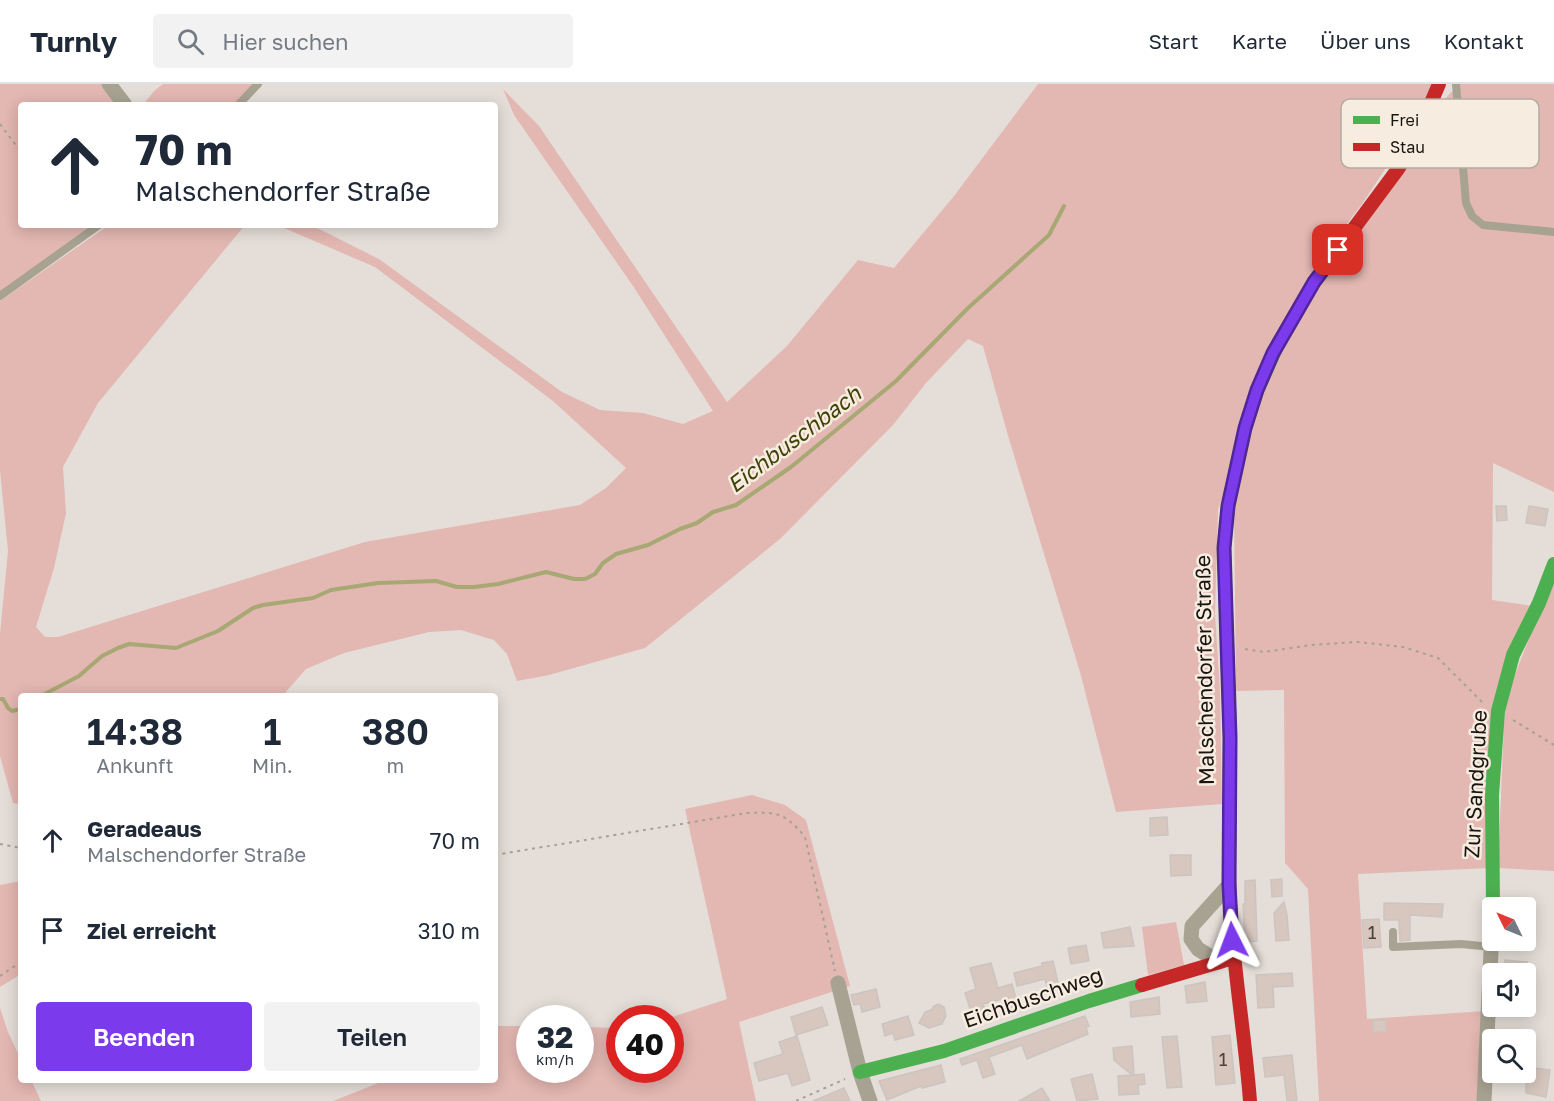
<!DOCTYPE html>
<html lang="de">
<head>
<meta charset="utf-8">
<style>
  :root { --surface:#fff; --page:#f2f2f3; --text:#1f2937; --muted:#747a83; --line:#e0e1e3; --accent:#7c3aed }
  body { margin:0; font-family:"Golos Text",sans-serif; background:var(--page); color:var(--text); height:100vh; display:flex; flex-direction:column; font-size:22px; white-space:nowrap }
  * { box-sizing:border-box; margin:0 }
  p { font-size:20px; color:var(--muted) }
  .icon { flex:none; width:33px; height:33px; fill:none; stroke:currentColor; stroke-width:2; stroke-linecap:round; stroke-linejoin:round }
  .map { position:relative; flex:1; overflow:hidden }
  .panel { position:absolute; left:18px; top:609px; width:480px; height:390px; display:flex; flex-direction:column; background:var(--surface); border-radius:6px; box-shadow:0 3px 15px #0003 }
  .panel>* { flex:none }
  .banner { position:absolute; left:18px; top:18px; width:480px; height:126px; border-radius:6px; box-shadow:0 3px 15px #0003; background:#fff; color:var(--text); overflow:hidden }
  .needle { width:39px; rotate:313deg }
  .tools { position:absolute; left:1482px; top:813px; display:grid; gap:12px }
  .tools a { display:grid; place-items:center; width:54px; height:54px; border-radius:6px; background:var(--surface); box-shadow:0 3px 15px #0003; font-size:30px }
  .speed { position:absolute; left:516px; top:921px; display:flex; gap:12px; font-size:30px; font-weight:700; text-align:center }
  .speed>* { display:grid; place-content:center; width:78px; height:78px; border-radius:50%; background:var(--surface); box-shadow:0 3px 15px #0003; line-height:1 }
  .speed small { font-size:15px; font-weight:400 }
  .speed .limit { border:9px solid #d22; background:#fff; color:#111 }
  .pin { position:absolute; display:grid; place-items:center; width:51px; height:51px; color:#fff; margin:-26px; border-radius:12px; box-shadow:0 3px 9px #0006 }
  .me { position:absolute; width:66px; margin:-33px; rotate:357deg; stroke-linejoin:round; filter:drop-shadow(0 0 4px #0008) }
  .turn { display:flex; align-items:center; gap:21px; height:126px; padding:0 18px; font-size:27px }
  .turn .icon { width:78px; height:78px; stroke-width:2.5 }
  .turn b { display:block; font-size:42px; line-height:51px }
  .eta { display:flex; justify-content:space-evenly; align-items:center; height:102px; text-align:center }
  .eta b { font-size:36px; font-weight:600; line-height:42px }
  .cta { display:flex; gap:12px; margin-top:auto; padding:12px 18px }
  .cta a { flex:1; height:69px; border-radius:6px; background:var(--accent); color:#fff; font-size:24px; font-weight:600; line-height:69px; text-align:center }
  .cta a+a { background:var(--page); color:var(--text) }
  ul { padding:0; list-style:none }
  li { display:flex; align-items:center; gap:18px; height:90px; padding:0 18px }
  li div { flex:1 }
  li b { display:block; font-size:22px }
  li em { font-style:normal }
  header { display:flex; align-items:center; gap:36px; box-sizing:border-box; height:84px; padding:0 30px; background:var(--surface); border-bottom:2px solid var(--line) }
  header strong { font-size:28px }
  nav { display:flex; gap:33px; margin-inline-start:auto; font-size:21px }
  .search { width:420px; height:54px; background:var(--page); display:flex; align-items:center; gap:15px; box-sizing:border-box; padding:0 21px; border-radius:6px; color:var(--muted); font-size:22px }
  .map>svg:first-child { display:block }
  .green { fill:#e3b7b2 }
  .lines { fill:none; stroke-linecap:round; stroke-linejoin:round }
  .stream { stroke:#a7a873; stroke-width:4 }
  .building { fill:#d7c7be; stroke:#cbc5c1; stroke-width:1.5 }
  .path { stroke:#a6a197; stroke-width:2; stroke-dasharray:3 4.5; stroke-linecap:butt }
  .lane { stroke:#a8a292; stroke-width:8 }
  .street { stroke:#a8a292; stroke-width:15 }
  .fast { stroke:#4caf50; stroke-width:14 }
  .jam { stroke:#c62828; stroke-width:14 }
  .route-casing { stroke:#51269a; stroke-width:15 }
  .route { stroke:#7c3aed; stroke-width:10 }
  .labels { text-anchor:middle; stroke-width:5; stroke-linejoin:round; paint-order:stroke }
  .number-label { font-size:18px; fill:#4a423d }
  .street-label { font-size:21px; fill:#181410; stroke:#f7ece0 }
  .water-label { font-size:22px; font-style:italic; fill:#3f4206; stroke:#f7ece0 }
  .key { fill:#f7ece0; stroke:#b4aba2; stroke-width:1.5 }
  .key-label { font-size:16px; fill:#181410 }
</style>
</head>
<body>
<header>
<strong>Turnly</strong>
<div class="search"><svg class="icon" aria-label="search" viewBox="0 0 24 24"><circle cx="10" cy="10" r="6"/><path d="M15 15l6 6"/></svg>Hier suchen</div>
<nav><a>Start</a><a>Karte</a><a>Über uns</a><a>Kontakt</a></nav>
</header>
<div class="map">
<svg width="1554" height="1017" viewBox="0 0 1554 1017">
  <rect width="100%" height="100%" fill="#e5ded8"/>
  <!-- green -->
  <g class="green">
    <path d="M0 0H108L124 21H21V141H99L0 212Z"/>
    <path d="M163 0H258L238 21H143L154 7Z"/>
    <path d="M1038 0H1432L1415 40 1362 120 1314 183 1218 425 1215 530 1220 608 1222 720 1116 728 1080 588 1009 355 983 262 968 255 926 299 893 341 780 455 645 564 549 591 517 597 507 570 494 556 461 546 429 548 344 569 306 585 285 609V612H21V720L13 719 0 672V550L8 467 0 386V217L109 141H245L98 319 63 383 66 429 54 484 36 543 45 553H58L365 458 580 421 606 404 626 384 553 317 375 183 277 141H311L379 175 562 308 600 326 643 329 683 340 713 327 633 202 514 31 503 5 539 42 727 318 787 262 858 176 894 184 954 112Z"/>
    <path d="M1459 0H1554V408L1493 379 1492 516 1533 522 1506 575 1489 784 1358 790 1367 935 1485 927 1478 1017H1319L1308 805 1285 779 1284 606 1236 607 1234 425 1252 343 1273 282 1305 222 1441 19Z"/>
    <path d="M1554 491V787L1498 784 1505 616Z"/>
    <path d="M752 711 785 721 806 736 850 902 739 938 756 1017H333L386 996H495V942H529L530 986H580L581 943 619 944 620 986H670L669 934 727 915 685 725Z"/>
    <path d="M21 797V890L0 903V801Z"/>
    <path d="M1176 838 1184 881 1148 891 1142 843Z"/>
    <path d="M0 924 8 948 21 976V996H31L41 1017H0Z"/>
  </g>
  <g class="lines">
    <!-- stream -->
    <g class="stream">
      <path d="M41 612 79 592 102 572 118 564 129 560 176 564 218 547 253 524 263 521 313 514 331 506 378 499 436 497 457 503H474L498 500 546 488 574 495H585L595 490 603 479 616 470 648 461 680 445 697 439 713 428 736 421 791 383 896 297 967 225 1049 151 1064 122"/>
      <path d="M0 615H3L8 624 12 627 21 625"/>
    </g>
  </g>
  <!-- building -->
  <g class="building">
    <path d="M1496 422H1506L1507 436 1497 437Z"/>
    <path d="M1529 422 1548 425 1545 442 1526 439Z"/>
    <path d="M1167 733 1168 751 1150 752V734Z"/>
    <path d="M1170 771H1191V791L1171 792Z"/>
    <path d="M1282 795V812L1272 813 1271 796Z"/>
    <path d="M1255 796 1257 857 1245 858 1243 820H1245V797Z"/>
    <path d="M1284 818 1287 831 1289 856 1276 857 1274 829Z"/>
    <path d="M1384 819 1443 820 1442 833 1410 831V856L1400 857 1399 836H1384Z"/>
    <path d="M1379 835 1381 863 1364 864 1362 836Z"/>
    <path d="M1130 843 1134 862 1104 864 1101 849Z"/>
    <path d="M1086 861 1089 877 1071 880 1068 864Z"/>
    <path d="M1505 876 1527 878 1526 890H1508L1509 887H1505Z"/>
    <path d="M1053 877 1059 903 1048 906 1045 895 1017 902 1014 889 1042 882V879Z"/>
    <path d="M991 879 998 904 1012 900 1019 925 1006 928 1003 915 983 920 985 927 972 931 965 909 976 905 970 884Z"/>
    <path d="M1292 889 1293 902 1273 903 1274 923 1258 924 1256 891Z"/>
    <path d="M1205 898 1207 917 1187 919 1185 902Z"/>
    <path d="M876 905 880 923 862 928 860 920 854 921 851 911Z"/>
    <path d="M1159 913 1160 930 1131 933 1130 918Z"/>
    <path d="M938 920 944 923 946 932 942 940 929 944 919 939 925 928 931 926 934 922Z"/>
    <path d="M822 923 828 941 796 951 791 933Z"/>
    <path d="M908 932 914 951 895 956 893 949 885 952 882 940Z"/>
    <path d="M1085 932 1089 942 1086 943 1088 950 1027 975 1022 961 989 973 995 990 983 994 977 976 962 981 960 975Z"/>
    <path d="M1373 936H1386V947L1373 948Z"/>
    <path d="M1230 951 1235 999 1216 1001 1212 953Z"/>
    <path d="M797 952 810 996 792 1002 788 989 759 997 754 979 783 970 779 958Z"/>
    <path d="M1177 952 1182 1003 1167 1004 1162 953Z"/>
    <path d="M1132 962 1134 991 1144 990 1145 1000 1138 1001 1139 1010 1119 1011 1118 992 1132 991 1114 976 1113 964Z"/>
    <path d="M1292 971 1297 1017H1287L1284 991 1265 993 1263 974Z"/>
    <path d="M941 981 945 998 922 1004 921 1002 887 1016 879 997Z"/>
    <path d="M1526 983 1550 986 1546 1013 1526 1009Z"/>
    <path d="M1092 990 1098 1015 1077 1017 1071 995Z"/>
    <path d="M844 1004 850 1017H813Z"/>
    <path d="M1042 1004 1050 1017H1019Z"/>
  </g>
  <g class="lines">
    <!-- path -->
    <g class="path">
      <path d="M0 40 21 68"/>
      <path d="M1245 565 1264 568 1311 561 1358 558 1403 563 1438 574 1484 620"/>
      <path d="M1513 636 1554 661"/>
      <path d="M0 760 21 764"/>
      <path d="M495 771 747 729C778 728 784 728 805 753L835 887"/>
      <path d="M0 892 21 878"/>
      <path d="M796 1017 845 995"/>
    </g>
    <!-- lane -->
    <g class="lane">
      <path d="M1456 0 1466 119 1472 132 1483 141 1554 148"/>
      <path d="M238 21 258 0"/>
      <path d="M0 212 99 141"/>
      <path d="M1393 848V863L1461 860 1492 863"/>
    </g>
    <!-- street -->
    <g class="street">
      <path d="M109 0 125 21"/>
      <path d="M1219 878 1198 865 1191 855 1192 842 1229 801"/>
      <path d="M838 899 860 988 870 1017"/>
      <path d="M1484 1017 1492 846"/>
    </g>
    <!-- fast -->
    <g class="fast">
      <path d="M1229 783 1230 654 1224 464 1228 422 1245 344 1257 307 1278 260"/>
      <path d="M1493 824 1492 711 1498 627 1513 571 1539 519 1554 480"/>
      <path d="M860 988 944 967 1089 917 1142 901"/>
    </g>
    <!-- jam -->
    <g class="jam">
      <path d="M1278 260 1314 198 1398 85 1414 59 1439 0"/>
      <path d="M1229 783C1229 862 1244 939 1250 1017"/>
      <path d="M1142 901 1233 874"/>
    </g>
  </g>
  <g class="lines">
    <!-- route casing -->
    <g class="route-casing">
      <path id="route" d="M1232 856 1229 801 1230 654 1224 464 1228 422 1245 344 1257 306 1273 269 1314 198 1338 166"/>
    </g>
    <!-- route -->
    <use href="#route" class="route"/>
  </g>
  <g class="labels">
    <!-- number labels -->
    <g class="number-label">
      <text x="1372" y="855">1</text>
      <text x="1223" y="982">1</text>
    </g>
    <!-- street labels -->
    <g class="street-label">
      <text transform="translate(1205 586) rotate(-91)" y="7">Malschendorfer Straße</text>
      <text transform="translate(1476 700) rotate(-87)" y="7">Zur Sandgrube</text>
      <text transform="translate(1033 914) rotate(-19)" y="7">Eichbuschweg</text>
    </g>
    <!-- water labels -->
    <g class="water-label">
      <text transform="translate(794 355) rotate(-37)" y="8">Eichbuschbach</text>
    </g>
  </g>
  <!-- legend -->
  <rect x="1341" y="15" width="198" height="69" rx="9" class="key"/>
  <rect x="1353" y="32" width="27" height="8" fill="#4caf50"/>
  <rect x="1353" y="59" width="27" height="8" fill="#c62828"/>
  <g class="key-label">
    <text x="1390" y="42">Frei</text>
    <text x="1390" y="69">Stau</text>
  </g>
</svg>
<div class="tools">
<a><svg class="needle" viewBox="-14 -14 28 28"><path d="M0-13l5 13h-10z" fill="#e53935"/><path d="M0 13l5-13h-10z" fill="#747a83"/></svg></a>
<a><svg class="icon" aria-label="sound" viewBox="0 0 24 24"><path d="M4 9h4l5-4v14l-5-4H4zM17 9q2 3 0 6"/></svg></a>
<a><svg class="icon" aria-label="search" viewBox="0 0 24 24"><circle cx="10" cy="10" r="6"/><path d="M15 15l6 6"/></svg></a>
</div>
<div class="speed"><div>32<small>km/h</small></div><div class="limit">40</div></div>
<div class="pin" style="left:1338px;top:166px;background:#d93025"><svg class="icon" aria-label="arrive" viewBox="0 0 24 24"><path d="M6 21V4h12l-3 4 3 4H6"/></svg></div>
<svg class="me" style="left:1232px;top:856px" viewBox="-20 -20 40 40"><path d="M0-17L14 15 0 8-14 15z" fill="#7c3aed" stroke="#fff" stroke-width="4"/></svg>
<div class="banner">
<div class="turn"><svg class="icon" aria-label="ahead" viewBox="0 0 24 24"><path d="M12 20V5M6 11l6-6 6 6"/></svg><div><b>70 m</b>Malschendorfer Straße</div></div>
</div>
<section class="panel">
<div class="eta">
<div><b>14:38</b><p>Ankunft</p></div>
<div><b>1</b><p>Min.</p></div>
<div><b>380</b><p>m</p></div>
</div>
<ul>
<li><svg class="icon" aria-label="ahead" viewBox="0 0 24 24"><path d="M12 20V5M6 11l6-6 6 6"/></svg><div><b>Geradeaus</b><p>Malschendorfer Straße</p></div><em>70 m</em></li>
<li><svg class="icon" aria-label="arrive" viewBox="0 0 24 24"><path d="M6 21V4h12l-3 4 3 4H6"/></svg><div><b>Ziel erreicht</b></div><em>310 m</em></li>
</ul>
<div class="cta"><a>Beenden</a><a>Teilen</a></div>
</section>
</div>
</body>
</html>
